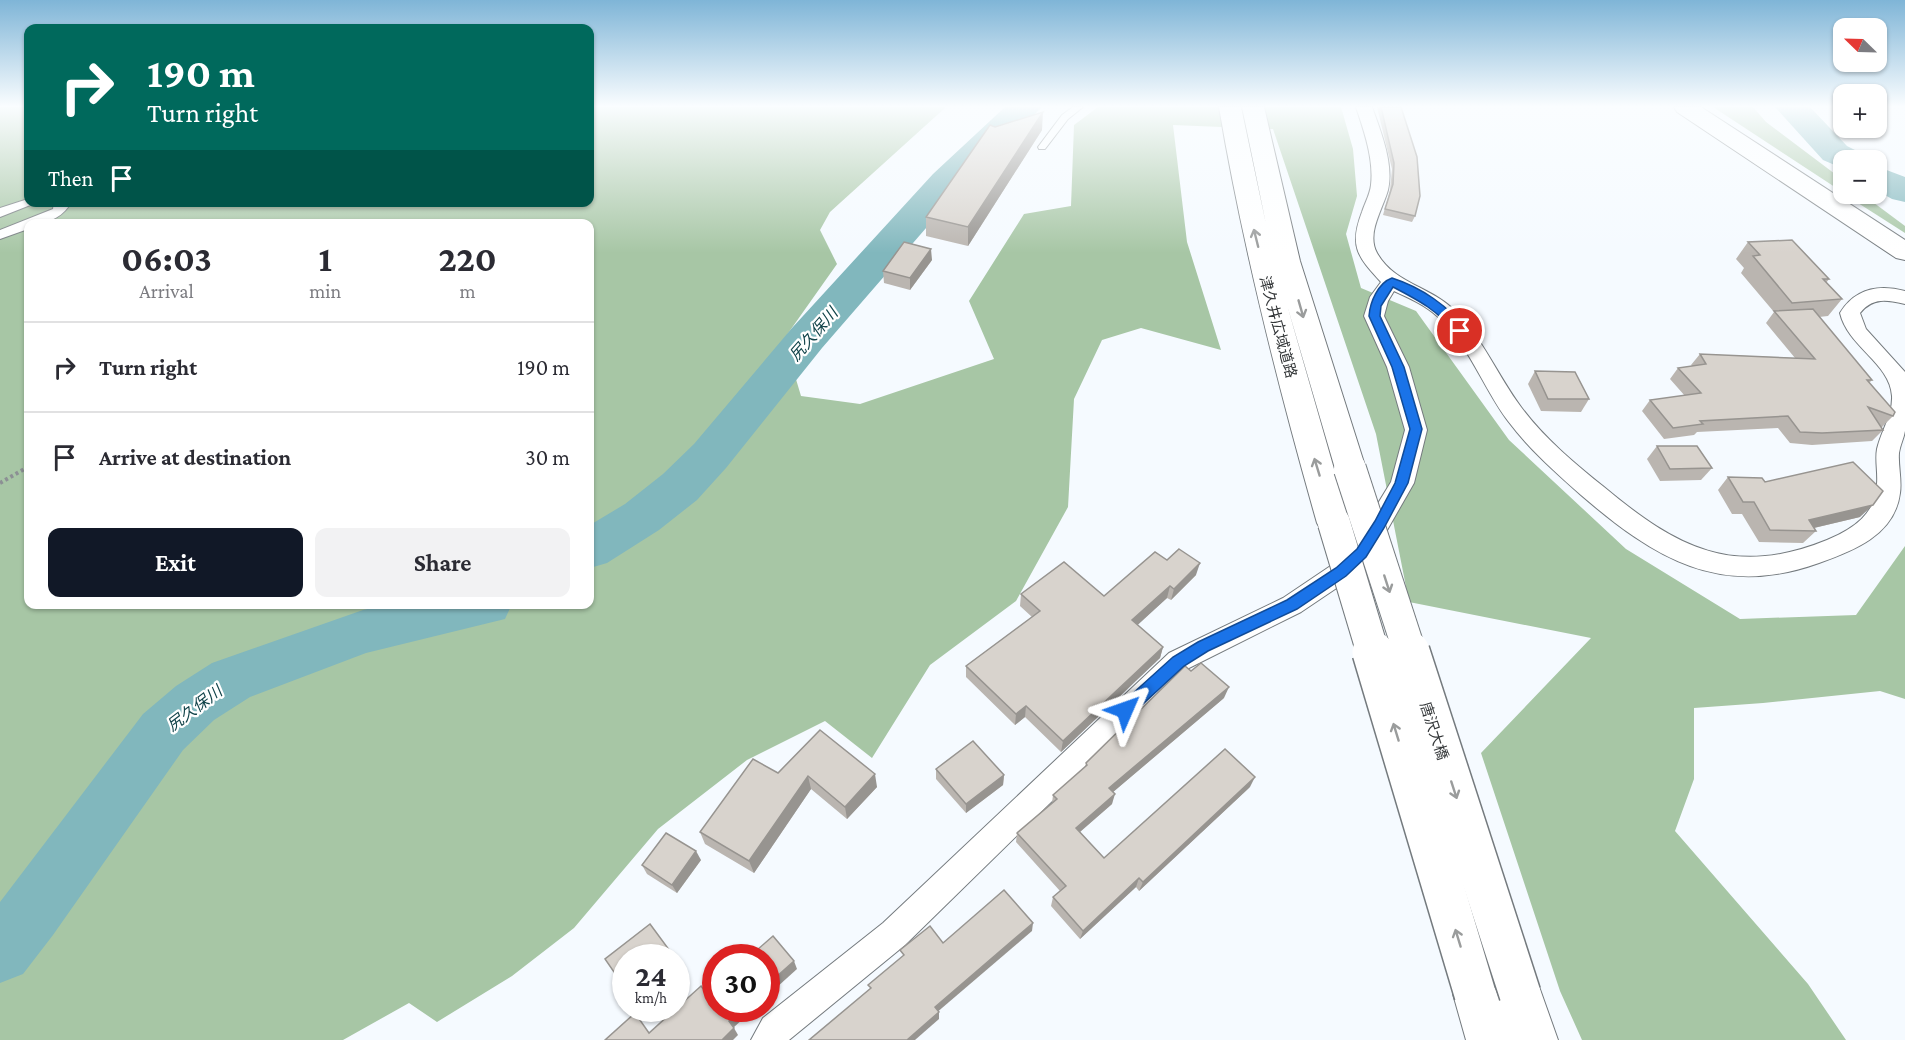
<!DOCTYPE html>
<html lang="en">
<head>
<meta charset="utf-8">
<style>
  :root { --surface:#fff; --page:#f2f2f3; --text:#2b2b33; --muted:#7c7c81; --line:#e1e1e2; --accent:#111827 }
  body { margin:0; font-family:"Crimson Pro","Noto Sans JP",serif; background:var(--page); color:var(--text); height:100vh; display:flex; flex-direction:column; font-size:22px; white-space:nowrap }
  * { box-sizing:border-box; margin:0 }
  p { font-size:20px; color:var(--muted) }
  .icon { flex:none; width:33px; height:33px; fill:none; stroke:currentColor; stroke-width:2; stroke-linecap:round; stroke-linejoin:round }
  .map { position:relative; flex:1; overflow:hidden }
  .drawer { position:absolute; left:24px; top:219px; width:570px; height:390px; display:flex; flex-direction:column; background:var(--surface); border-radius:12px; box-shadow:0 2px 4px #0004 }
  .drawer>* { flex:none }
  .top-card { position:absolute; left:24px; top:24px; width:570px; height:183px; border-radius:12px; box-shadow:0 2px 4px #0004; background:#00695c; color:#fff; overflow:hidden }
  .needle { width:39px; rotate:293deg }
  .controls { position:absolute; left:1833px; top:18px; display:grid; gap:12px }
  .controls a { display:grid; place-items:center; width:54px; height:54px; border-radius:12px; background:var(--surface); box-shadow:0 2px 4px #0004; font-size:30px }
  .speed { position:absolute; left:612px; top:944px; display:flex; gap:12px; font-size:30px; font-weight:700; text-align:center }
  .speed>* { display:grid; place-content:center; width:78px; height:78px; border-radius:50%; background:var(--surface); box-shadow:0 2px 4px #0004; line-height:1 }
  .speed small { font-size:15px; font-weight:400 }
  .speed .limit { border:9px solid #d22; background:#fff; color:#111 }
  .pin { position:absolute; display:grid; place-items:center; width:51px; height:51px; color:#fff; margin:-26px; border:3px solid #fff; border-radius:50%; box-shadow:0 2px 6px #0007 }
  .me { position:absolute; width:66px; margin:-33px; rotate:47deg; stroke-linejoin:round; filter:drop-shadow(0 0 4px #0008) }
  .turn { display:flex; align-items:center; gap:21px; height:126px; padding:0 24px; font-size:27px }
  .turn .icon { width:78px; height:78px; stroke-width:2.5 }
  .turn b { display:block; font-size:42px; line-height:51px }
  .then { display:flex; align-items:center; height:57px; padding:0 24px; background:#0003; gap:12px; font-size:22px }
  .eta { display:flex; justify-content:space-evenly; align-items:center; height:102px; text-align:center }
  .eta b { font-size:36px; font-weight:700; line-height:42px }
  .primary-button { display:flex; gap:12px; margin-top:auto; padding:12px 24px }
  .primary-button a { flex:1; height:69px; border-radius:12px; background:var(--accent); color:#fff; font-size:24px; font-weight:700; line-height:69px; text-align:center }
  .primary-button a+a { background:var(--page); color:var(--text) }
  ul { padding:0; list-style:none }
  li { display:flex; align-items:center; gap:18px; height:90px; padding:0 24px; border-top:2px solid var(--line) }
  li div { flex:1 }
  li b { display:block; font-size:22px }
  li em { font-style:normal }
  .map>svg:first-child { display:block }
  .forest { fill:#a7c6a5; fill-rule:evenodd }
  .lines { fill:none; stroke-linecap:round; stroke-linejoin:round }
  .river { fill:#81b7bd; fill-rule:evenodd }
  .service-casing { stroke:#747a7e; stroke-width:2 }
  .pedestrian-casing { stroke:#747a7e; stroke-width:2 }
  .minor-casing { stroke:#747a7e; stroke-width:2 }
  .secondary-casing { stroke:#747a7e; stroke-width:2 }
  .path { stroke:#8c9094; stroke-width:4; stroke-dasharray:3 3; stroke-linecap:butt }
  .service { fill:#fff; fill-rule:evenodd }
  .pedestrian { fill:#fff; fill-rule:evenodd }
  .minor { fill:#fff; fill-rule:evenodd }
  .secondary { fill:#fff; fill-rule:evenodd }
  .secondary-bridge-far1-casing { stroke:#747a7e; stroke-width:34; stroke-linecap:butt }
  .secondary-bridge-casing { stroke:#747a7e; stroke-width:44; stroke-linecap:butt }
  .secondary-bridge-far1 { stroke:#fff; stroke-width:32 }
  .secondary-bridge { stroke:#fff; stroke-width:41 }
  .wall { fill:#bab5b0 }
  .shaded-wall { fill:#979490 }
  .building { fill:#d8d3cd; stroke:#979490; stroke-width:1.5 }
  .oneway { stroke:#9a9c9c }
  .route { fill:#1a73e8; stroke:#114b97; stroke-width:1.5 }
  .labels { text-anchor:middle; stroke-width:4.5; stroke-linejoin:round; paint-order:stroke }
  .street-label { font-size:15px; fill:#35383a; stroke:#fff }
  .water-label { font-size:16px; font-style:italic; fill:#114349; stroke:#fff }
</style>
</head>
<body>
<div class="map">
<svg width="1905" height="1040" viewBox="0 0 1905 1040">
  <rect width="100%" height="100%" fill="#f5faff"/>
  <!-- forest -->
  <g class="forest">
    <path d="M0 107H28V202H590V107H946L830 212 820 230 837 264 784 339 801 396 860 404 994 359 969 301 1024 214 1071 206 1074 125 1098 107H1341L1353 149 1357 196 1346 234 1361 288 1416 311 1509 440 1626 549 1740 619 1856 615 1905 546V699L1880 691 1763 703 1694 708V779L1675 831 1808 984 1846 1040H1582L1560 991 1481 753 1591 638 1409 602 1376 434 1273 129 1173 125 1187 242 1221 350 1141 328 1102 340 1074 399 1068 507 1016 601 930 665 872 758 825 721 747 760 658 829 574 928 512 976 437 1022 409 1003 343 1040H0ZM28 224H590V604H28Z"/>
    <path d="M1713 107H1753L1766 122 1843 180 1844 193Z"/>
    <path d="M1844 194H1862L1905 226V233Z"/>
  </g>
  <g class="lines">
    <!-- river -->
    <g class="river">
      <path d="M1005 107H1042L959 190 822 348 726 468 697 500 659 530 607 563 590 568V525L625 504 663 474 694 444 792 328 933 174Z"/>
      <path d="M1775 107H1810L1847 146 1861 153 1866 160H1844V169L1823 160Z"/>
      <path d="M1876 166 1905 177V202L1892 199 1876 190Z"/>
      <path d="M388 604H512L505 619 366 653 250 697 214 720 183 750 53 935 23 974 0 983V902L143 714 176 686 212 663 363 610Z"/>
    </g>
    <!-- service casing -->
    <g class="service-casing">
      <path id="service" d="M1073 107H1083L1068 119 1045 149H1039L1038 147 1062 115Z"/>
    </g>
    <!-- pedestrian casing -->
    <g class="pedestrian-casing">
      <g id="pedestrian">
        <path d="M28 199V202H38L0 217V208Z"/>
        <path d="M54 202H68L69 206C59 220 45 224 28 224V229L0 239V230L53 209Z"/>
      </g>
    </g>
    <!-- minor casing -->
    <g class="minor-casing">
      <path id="minor" d="M1356 107H1372C1381 132 1394 164 1388 190 1383 209 1366 233 1377 253 1394 284 1433 287 1456 312 1483 339 1498 376 1521 407 1544 438 1574 463 1604 487 1677 548 1733 578 1827 540 1853 529 1876 514 1877 484 1878 472 1875 460 1877 449 1881 431 1893 414 1892 396 1890 363 1848 347 1840 313 1855 289 1878 284 1905 291V304C1887 300 1873 297 1860 313L1866 329 1905 372C1905 391 1905 412 1905 431 1904 438 1900 445 1899 453 1898 466 1902 480 1900 493 1895 535 1853 551 1819 563 1720 599 1654 558 1581 495 1555 472 1529 449 1508 421 1483 388 1469 344 1437 316 1425 305 1409 298 1394 291L1388 301 1384 316 1409 367 1427 430 1414 483 1370 560 1350 579 1301 612 1187 669 905 945 789 1040H751L763 1018 883 923 1169 653 1283 598 1332 565 1352 546 1391 482 1405 430 1387 367 1364 316 1370 297 1381 282C1357 256 1349 246 1362 212 1365 203 1370 194 1371 185 1374 159 1364 131 1356 107Z"/>
    </g>
    <!-- secondary casing -->
    <g class="secondary-casing">
      <g id="secondary">
        <path d="M1219 107H1241L1266 224 1242 107H1264L1300 261 1366 469 1361 477 1350 481 1339 477 1334 469 1287 305 1351 523 1346 532 1334 536 1322 532 1317 523C1278 386 1243 248 1219 107Z"/>
        <path d="M1674 107H1701L1905 240V260L1896 258 1677 112Z"/>
        <path d="M1475 972 1491 978 1500 1001 1498 994 1504 978 1520 972 1536 978 1558 1040H1466L1453 994 1459 978Z"/>
      </g>
    </g>
    <!-- path -->
    <path class="path" d="M0 483 28 467"/>
    <!-- service -->
    <use href="#service" class="service"/>
    <!-- pedestrian -->
    <use href="#pedestrian" class="pedestrian"/>
    <!-- minor -->
    <use href="#minor" class="minor"/>
    <!-- secondary -->
    <use href="#secondary" class="secondary"/>
    <!-- secondary-bridge-far1 casing -->
    <g class="secondary-bridge-far1-casing">
      <g id="secondary-bridge-far1">
        <path d="M1350 469 1410 653"/>
        <path d="M1334 523 1373 653"/>
      </g>
    </g>
    <!-- secondary-bridge casing -->
    <g class="secondary-bridge-casing">
      <g id="secondary-bridge">
        <path d="M1373 652 1475 994"/>
        <path d="M1409 652 1520 994"/>
      </g>
    </g>
    <!-- secondary-bridge-far1 -->
    <use href="#secondary-bridge-far1" class="secondary-bridge-far1"/>
    <!-- secondary-bridge -->
    <use href="#secondary-bridge" class="secondary-bridge"/>
  </g>
  <!-- wall -->
  <g class="wall">
    <path d="M1377 107H1401L1415 216 1412 222 1383 215 1390 190 1392 169Z"/>
    <path d="M995 127 1042 130 968 246 926 236V217Z"/>
    <path d="M1748 242 1829 279 1826 283 1842 299 1828 316 1819 317 1872 380 1869 383 1893 416 1882 427H1881L1883 430 1872 441 1812 445 1790 443 1778 428 1697 432 1694 435 1664 439 1642 411 1650 400 1685 396 1670 379 1678 368 1692 366 1691 365 1700 354 1795 358 1766 323 1774 312 1741 273 1744 268 1736 259Z"/>
    <path d="M932 260 910 290 884 283 883 271Z"/>
    <path d="M1535 371 1589 399 1581 412 1541 411 1528 384Z"/>
    <path d="M1657 446 1712 468 1701 480 1660 481 1647 459Z"/>
    <path d="M1728 477 1765 482 1860 517 1814 528 1816 531 1803 543 1759 542 1742 514H1732L1718 490Z"/>
    <path d="M1167 560 1196 575 1171 600 1167 598 1137 625 1163 647 1160 658 1061 752 1025 717 1015 725 966 677V666L1032 617 1020 606 1021 594 1104 596Z"/>
    <path d="M1224 698 1113 792 1112 804 1080 832 1104 858 1250 787 1139 891 1136 887 1080 939 1051 906 1053 897 1060 891 1016 842 1017 833 1052 803 1053 795 1085 767 1086 763Z"/>
    <path d="M820 730 877 787 847 819 811 789 754 873 705 844 700 832 778 773Z"/>
    <path d="M936 769 1004 775 1003 785 966 813 936 779Z"/>
    <path d="M701 860 677 893 647 874 642 865Z"/>
  </g>
  <!-- shaded-wall -->
  <g class="shaded-wall">
    <path d="M1043 112 1042 130 968 246V227Z"/>
    <path d="M931 249 932 260 910 290V278Z"/>
    <path d="M1873 505 1860 517 1805 530 1809 520Z"/>
    <path d="M1200 563 1196 575 1171 600 1174 589Z"/>
    <path d="M1170 586 1167 598 1130 632 1132 620Z"/>
    <path d="M1163 647 1160 658 1061 752 1063 741Z"/>
    <path d="M1229 687 1224 698 1106 798 1109 788Z"/>
    <path d="M1026 706 1025 717 1015 725 1016 714Z"/>
    <path d="M875 774 877 787 847 819 845 807Z"/>
    <path d="M1004 775 1003 785 966 813V804Z"/>
    <path d="M808 776 811 789 754 873 749 861Z"/>
    <path d="M1255 777 1250 787 1139 891 1143 882Z"/>
    <path d="M1115 794 1112 804 1074 837 1076 828Z"/>
    <path d="M696 851 701 860 677 893 672 885Z"/>
    <path d="M1139 878 1136 887 1080 939 1083 931Z"/>
    <path d="M1033 923 1032 931 935 1014V1007Z"/>
    <path d="M670 951 674 957H662Z"/>
    <path d="M794 961 797 969 766 997V986Z"/>
    <path d="M743 1008H755L733 1028 729 1021Z"/>
    <path d="M939 1012V1019L915 1040H907Z"/>
    <path d="M734 1028 738 1035 733 1040H722Z"/>
  </g>
  <!-- building -->
  <g class="building">
    <path d="M1381 107H1401L1417 157 1420 196 1415 216 1385 209 1393 184 1394 163Z"/>
    <path d="M1043 112 968 227 926 217 990 125 995 127Z"/>
    <path d="M1792 240 1829 279H1823L1842 299 1792 303 1753 256 1760 255 1748 242Z"/>
    <path d="M904 242 931 249 910 278 883 271Z"/>
    <path d="M1813 309 1872 380H1867L1895 412 1893 416 1868 407 1883 430 1822 433 1800 432 1788 416 1700 421 1703 424 1673 428 1650 400 1701 393 1678 368 1706 364 1700 354 1815 359 1774 311Z"/>
    <path d="M1535 371 1575 372 1589 399H1548Z"/>
    <path d="M1657 446H1697L1712 468 1670 469Z"/>
    <path d="M1853 462 1883 491 1873 505 1809 520 1816 531 1770 530 1754 502H1743L1728 477 1762 478 1765 482Z"/>
    <path d="M1179 549 1200 563 1174 589 1170 586 1132 620 1163 647 1063 741 1026 706 1016 714 966 666 1040 611 1021 594 1064 562 1104 596 1155 552 1167 560Z"/>
    <path d="M1201 663 1229 687 1109 788 1115 794 1076 828 1104 858 1225 749 1255 777 1143 882 1139 878 1083 931 1053 897 1066 886 1017 833 1057 799 1053 795 1087 765 1086 763 1185 666 1191 671Z"/>
    <path d="M820 730 875 774 845 807 808 776 749 861 700 832 753 759 778 773Z"/>
    <path d="M973 741 1004 775 966 804 936 769Z"/>
    <path d="M666 833 696 851 672 885 642 865Z"/>
    <path d="M1004 890 1033 923 935 1007 939 1012 907 1040H809L871 988 868 985 904 955 900 950 930 926 943 943Z"/>
    <path d="M650 924 670 951 662 957H626V987L625 988 605 959Z"/>
    <path d="M773 936 794 961 766 986V957H749Z"/>
    <path d="M701 986 707 994 716 987V1008H743L729 1021 734 1028 722 1040H605L635 1013 649 1033Z"/>
  </g>
  <!-- one-way arrows -->
  <defs><path id="oneway-shaft" d="M-6 0H5M1.5-3L5.5 0L1.5 3" fill="none" stroke-width="1.6" stroke-linecap="round" stroke-linejoin="round" transform="scale(1.5)"/></defs>
  <g class="oneway">
    <use href="#oneway-shaft" transform="translate(1256 238) rotate(-104)"/>
    <use href="#oneway-shaft" transform="translate(1301 309) rotate(74)"/>
    <use href="#oneway-shaft" transform="translate(1317 467) rotate(-107)"/>
    <use href="#oneway-shaft" transform="translate(1387 584) rotate(72)"/>
    <use href="#oneway-shaft" transform="translate(1396 732) rotate(-107)"/>
    <use href="#oneway-shaft" transform="translate(1454 790) rotate(72)"/>
    <use href="#oneway-shaft" transform="translate(1458 938) rotate(-107)"/>
  </g>
  <!-- sky -->
  <linearGradient id="sky" x2="0" y2="1"><stop stop-color="#7fb5d7"/><stop offset="0.42" stop-color="#fafdff"/><stop offset="1" stop-color="#fafdff" stop-opacity="0"/></linearGradient>
  <rect width="1905" height="253" fill="url(#sky)"/>
  <!-- route -->
  <path class="route" d="M1392 278C1420 287 1450 306 1466 331L1464 334H1456C1439 311 1418 300 1393 287L1381 306 1380 316 1404 367 1422 429 1408 483 1384 528 1366 557 1346 576 1297 609 1208 651 1184 666 1131 715 1125 717 1120 715 1117 710 1120 705 1173 657 1198 642 1287 600 1336 568 1357 549 1375 521 1395 483 1410 429 1392 367 1369 316C1370 302 1378 283 1392 278Z"/>
  <g class="labels">
    <!-- street labels -->
    <g class="street-label">
      <text transform="translate(1278 327) rotate(75)" y="5">津久井広域道路</text>
      <text transform="translate(1434 731) rotate(72)" y="5">唐沢大橋</text>
    </g>
    <!-- water labels -->
    <g class="water-label">
      <text transform="translate(813 334) rotate(-49)" y="6">尻久保川</text>
      <text transform="translate(194 708) rotate(-37)" y="6">尻久保川</text>
    </g>
  </g>
</svg>
<div class="controls">
<a><svg class="needle" viewBox="-14 -14 28 28"><path d="M0-13l5 13h-10z" fill="#e53935"/><path d="M0 13l5-13h-10z" fill="#7c7c81"/></svg></a>
<a>+</a>
<a>−</a>
</div>
<div class="speed"><div>24<small>km/h</small></div><div class="limit">30</div></div>
<div class="pin" style="left:1460px;top:331px;background:#d93025"><svg class="icon" aria-label="arrive" viewBox="0 0 24 24"><path d="M6 21V4h12l-3 4 3 4H6"/></svg></div>
<svg class="me" style="left:1125px;top:710px" viewBox="-20 -20 40 40"><path d="M0-17L14 15 0 8-14 15z" fill="#1a73e8" stroke="#fff" stroke-width="4"/></svg>
<div class="top-card">
<div class="turn"><svg class="icon" aria-label="right" viewBox="0 0 24 24"><path d="M7 20v-9h11M14 6l5 5-5 5"/></svg><div><b>190 m</b>Turn right</div></div>
<div class="then">Then<svg class="icon" aria-label="arrive" viewBox="0 0 24 24"><path d="M6 21V4h12l-3 4 3 4H6"/></svg></div>
</div>
<section class="drawer">
<div class="eta">
<div><b>06:03</b><p>Arrival</p></div>
<div><b>1</b><p>min</p></div>
<div><b>220</b><p>m</p></div>
</div>
<ul>
<li><svg class="icon" aria-label="right" viewBox="0 0 24 24"><path d="M7 20v-9h11M14 6l5 5-5 5"/></svg><div><b>Turn right</b></div><em>190 m</em></li>
<li><svg class="icon" aria-label="arrive" viewBox="0 0 24 24"><path d="M6 21V4h12l-3 4 3 4H6"/></svg><div><b>Arrive at destination</b></div><em>30 m</em></li>
</ul>
<div class="primary-button"><a>Exit</a><a>Share</a></div>
</section>
</div>
</body>
</html>
